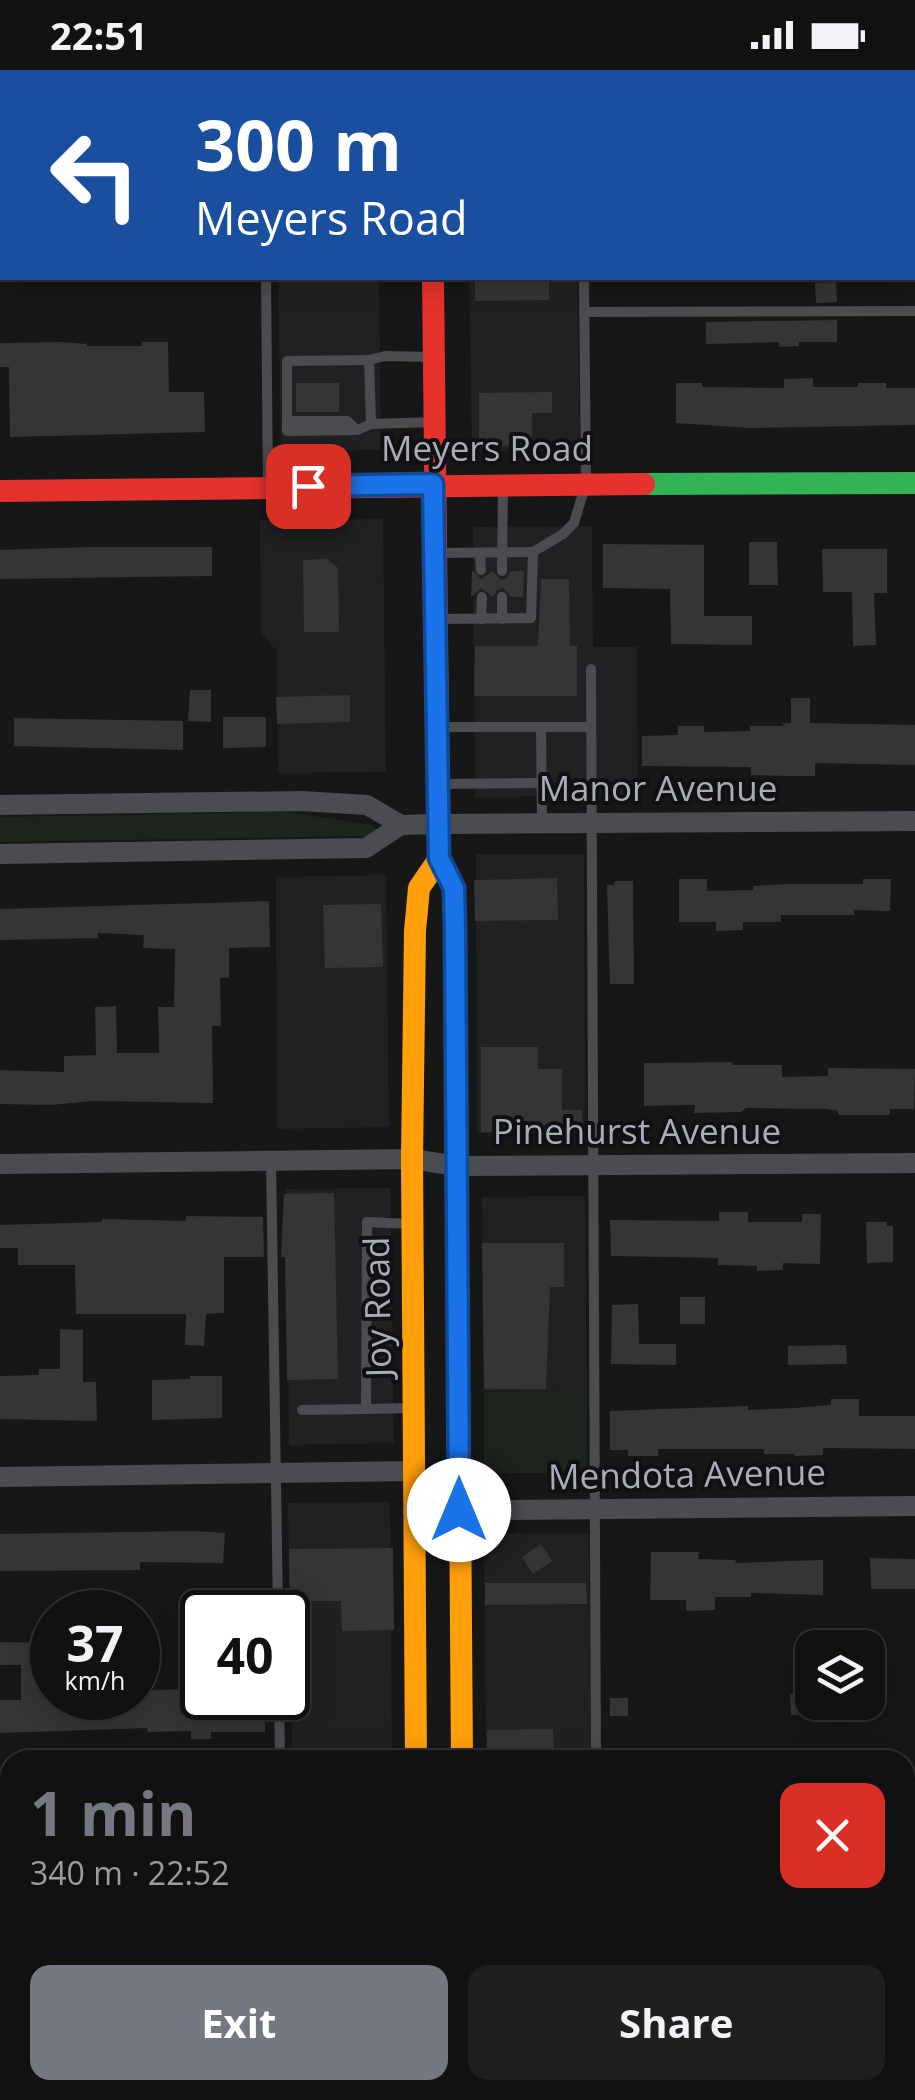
<!DOCTYPE html>
<html lang="en">
<head>
<meta charset="utf-8">
<style>
  :root { --surface:#111; --page:#1e1f1f; --text:#f1f3f6; --muted:#9c9d9f; --line:#303131; --accent:#757880 }
  body { margin:0; font-family:"Open Sans",sans-serif; background:var(--page); color:var(--text); height:100vh; display:flex; flex-direction:column; font-size:38px; white-space:nowrap }
  * { box-sizing:border-box; margin:0 }
  p { font-size:32px; color:var(--muted) }
  .icon { flex:none; width:55px; height:55px; fill:none; stroke:currentColor; stroke-width:2; stroke-linecap:round; stroke-linejoin:round }
  .map { position:relative; flex:1; overflow:hidden }
  .panel { position:absolute; left:0px; top:1680px; width:915px; height:350px; display:flex; flex-direction:column; background:var(--surface); border-radius:30px 30px 0 0; box-shadow:0 5px 25px #0003,0 0 0 2px var(--line) }
  .panel>* { flex:none }
  .guide { position:absolute; left:0px; top:0px; width:915px; height:210px; box-shadow:0 5px 25px #0003,0 0 0 2px var(--line); background:#1a4fa0; color:#fff; overflow:hidden }
  .fabs { position:absolute; left:795px; top:1560px; display:grid; gap:20px }
  .fabs a { display:grid; place-items:center; width:90px; height:90px; border-radius:20px; background:var(--surface); box-shadow:0 5px 25px #0003,0 0 0 2px var(--line); font-size:50px }
  .speed { position:absolute; left:30px; top:1520px; display:flex; gap:20px; font-size:50px; font-weight:700; text-align:center }
  .speed>* { display:grid; place-content:center; width:130px; height:130px; border-radius:50%; background:var(--surface); box-shadow:0 5px 25px #0003,0 0 0 2px var(--line); line-height:1 }
  .speed small { font-size:25px; font-weight:400 }
  .speed .limit { border:5px solid #111; border-radius:15px; background:#fff; color:#111 }
  .pin { position:absolute; display:grid; place-items:center; width:85px; height:85px; color:#fff; margin:-42px; border-radius:20px; box-shadow:0 5px 15px #0006 }
  .me { position:absolute; width:110px; margin:-55px; rotate:0deg; stroke-linejoin:round; filter:drop-shadow(0 0 8px #0008) }
  .turn { display:flex; align-items:center; gap:35px; height:210px; padding:0 30px; font-size:45px }
  .turn .icon { width:130px; height:130px; stroke-width:2.5 }
  .turn b { display:block; font-size:70px; line-height:85px }
  .round { display:grid; place-items:center; flex:none; width:105px; height:105px; border-radius:20px; background:var(--page) }
  .head { display:flex; align-items:center; justify-content:space-between; height:170px; padding:0 30px }
  h1 { font-size:60px; font-weight:700; line-height:75px; color:var(--accent) }
  .cta { display:flex; gap:20px; margin-top:auto; padding:20px 30px }
  .cta a { flex:1; height:115px; border-radius:20px; background:var(--accent); color:#fff; font-size:40px; font-weight:700; line-height:115px; text-align:center }
  .cta a+a { background:var(--page); color:var(--text) }
  .status { display:flex; justify-content:space-between; align-items:center; height:70px; padding:0 50px; background:var(--surface); direction:ltr }
  .status svg { height:28px; fill:currentColor }
  .map>svg:first-child { display:block }
  .built { fill:#212123 }
  .green { fill:#1d241e }
  .building { fill:#353536 }
  .lines { fill:none; stroke-linecap:round; stroke-linejoin:round }
  .lane { stroke:#4b4c50; stroke-width:10 }
  .street { stroke:#4b4c50; stroke-width:20 }
  .fast { stroke:#30b455; stroke-width:22 }
  .slow { stroke:#ff9f0a; stroke-width:22 }
  .jam { stroke:#e5322d; stroke-width:22 }
  .route-casing { stroke:#114b97; stroke-width:25 }
  .route { stroke:#1a73e8; stroke-width:18 }
  .labels { text-anchor:middle; stroke-width:8; stroke-linejoin:round; paint-order:stroke }
  .street-label { font-size:35px; fill:#a8adb8; stroke:#111113 }
</style>
</head>
<body>
<div class="status"><b>22:51</b><svg viewBox="0 0 49 12"><path d="M0 12V9h3v3zM5 12V6h3v6zM10 12V3h3v9zM15 12V0h3v12zM26 1h20v11H26zM47 4h2v5h-2z"/></svg></div>
<div class="map">
<svg width="915" height="2030" viewBox="0 0 915 2030">
  <rect width="100%" height="100%" fill="#171717"/>
  <!-- built -->
  <g class="built">
    <path d="M278 208H379L381 380 281 381Z"/>
    <path d="M469 208H577L580 380 472 382Z"/>
    <path d="M383 449 386 702 278 703 277 581 261 563 260 450Z"/>
    <path d="M592 456 593 577H637L638 726 475 727 473 457Z"/>
    <path d="M476 784H584L585 1063H477Z"/>
    <path d="M386 805 389 1057 277 1059 276 807Z"/>
    <path d="M390 1118 394 1373 289 1375 286 1119Z"/>
    <path d="M585 1126 587 1322 484 1321 482 1127Z"/>
    <path d="M390 1432 392 1688H292L288 1433Z"/>
    <path d="M589 1463 591 1690H486L484 1464Z"/>
  </g>
  <!-- green -->
  <g class="green">
    <path d="M288 742 370 755 376 759 375 763 366 766 0 772V747Z"/>
    <rect x="484" y="1322" width="103" height="81"/>
  </g>
  <!-- building -->
  <g class="building">
    <path d="M549 209V230L475 231V210Z"/>
    <path d="M836 212 837 232 816 233 815 213Z"/>
    <path d="M837 250V272H799V276L779 277V272L706 274V252Z"/>
    <path d="M61 272 87 274V276H142V272H168L169 322H204L205 362 10 367 9 297H0V273Z"/>
    <path d="M813 308V317H858V313H886V318H915V355L749 358 676 353V313H702V317L784 318V309Z"/>
    <rect x="296" y="313" width="43" height="29"/>
    <path d="M552 322V343H532V375L479 376V323Z"/>
    <path d="M749 472H777L778 515H749Z"/>
    <path d="M603 474 704 475V546H752V575L671 574 670 519 603 518Z"/>
    <path d="M87 477H212V506L0 509V480Z"/>
    <path d="M822 479H887V523H874L876 575 853 576 852 522H823Z"/>
    <path d="M327 489 338 498 339 562H304L303 490Z"/>
    <path d="M472 500 481 509 493 501 501 510 507 508 511 501H524L523 527H511L503 518 497 520 493 527 481 518 471 527Z"/>
    <path d="M541 509H569L570 576H577V626H474L475 576H538Z"/>
    <path d="M190 620H211V652L188 651Z"/>
    <path d="M350 625V652L277 654 276 627Z"/>
    <path d="M791 628H810V653L915 655V695L815 693V706H788L751 705V697L642 696V666L678 665V656H704V662L750 661V656H785L782 653H791Z"/>
    <path d="M223 647H266V677L223 678Z"/>
    <path d="M14 648 183 651V680L14 676Z"/>
    <path d="M557 808 558 850 475 851 474 810Z"/>
    <path d="M679 809H707V821L753 820V816L789 814H863V809H891L890 841 854 840V845H781V852H743V860L716 861V852H679Z"/>
    <path d="M615 811H633L634 914H610L607 815H614Z"/>
    <path d="M269 831 270 877 229 878V908H220L221 956H212L213 1033 93 1031 51 1035 0 1034V1000L64 1002V986L96 985 95 937 116 936 117 983H159L158 937H174L175 879 143 878 144 865 98 863V868L0 870V839Z"/>
    <path d="M381 834 383 897 325 898 323 835Z"/>
    <path d="M481 977H538V999H562V1040H582V1062H481Z"/>
    <path d="M732 992 733 995H782V1007L828 1006V998L915 999 914 1039H890V1045H838V1041L827 1039 746 1038 741 1042 694 1043 695 1035 644 1036V993Z"/>
    <path d="M334 1123 338 1309 287 1310 285 1187H281L284 1124Z"/>
    <path d="M719 1142H748V1152H802V1144H821L820 1194 783 1193V1200L757 1201V1196L718 1195V1188L611 1186 610 1150 719 1151Z"/>
    <path d="M186 1146 263 1147 264 1187H224V1243L206 1244 204 1276 185 1275 186 1244H76L75 1195H18V1178H0V1155L102 1152V1149L186 1151Z"/>
    <path d="M866 1152H887V1156H893V1192L867 1193Z"/>
    <path d="M482 1173H564V1217H550L546 1319H484Z"/>
    <rect x="680" y="1227" width="25" height="27"/>
    <path d="M638 1234 639 1274H676V1295L611 1294 612 1235Z"/>
    <path d="M60 1259 83 1260V1312H96L97 1351 0 1349V1306L39 1305V1299H60Z"/>
    <path d="M846 1275 847 1294 788 1295V1276Z"/>
    <path d="M190 1306H222V1348L152 1350V1310L190 1309Z"/>
    <path d="M831 1329H859V1346H915V1379L823 1378V1385L795 1386 794 1384H764V1379H658V1386H628V1380H610V1341L748 1336V1340L794 1338 831 1335Z"/>
    <path d="M194 1461 225 1463 223 1493 140 1492V1500L0 1501V1464Z"/>
    <path d="M541 1474 552 1491 533 1504 522 1487Z"/>
    <path d="M393 1478 394 1560 342 1561 341 1531H290L289 1479Z"/>
    <path d="M651 1482H699L698 1489 736 1490 735 1493 823 1490V1525L751 1523V1527H715V1540L686 1541V1530H650Z"/>
    <path d="M870 1488 915 1489V1519H871Z"/>
    <path d="M485 1513H586L587 1534 485 1535Z"/>
    <path d="M0 1572 52 1573 51 1628H147V1620L202 1619V1628H265V1662H211V1669H191V1661L148 1662 147 1658 0 1663V1630H21V1595H0Z"/>
    <path d="M790 1624H812V1644L791 1645Z"/>
    <rect x="610" y="1628" width="18" height="18"/>
    <path d="M553 1659 554 1679H548V1690H508V1680H487V1660Z"/>
  </g>
  <g class="lines">
    <!-- lane -->
    <g class="lane">
      <path d="M265 0V2"/>
      <path d="M581 0V2"/>
      <path d="M266 208 268 416"/>
      <path d="M584 242 915 241"/>
      <path d="M432 287 385 286 369 290 371 354 433 352"/>
      <path d="M369 290 287 291V361L357 360 371 354"/>
      <path d="M287 351H347L357 360"/>
      <path d="M439 483 533 482"/>
      <path d="M480 483 481 500"/>
      <path d="M502 501 503 415"/>
      <path d="M437 549 531 548 533 482 563 464 574 453 586 413 584 208"/>
      <path d="M481 549 482 527"/>
      <path d="M502 549V527"/>
      <path d="M591 599 596 1690"/>
      <path d="M441 657H590"/>
      <path d="M541 657 542 752"/>
      <path d="M442 714 541 713"/>
      <path d="M271 1091 278 1542"/>
      <path d="M411 1154 367 1152 366 1339 413 1338"/>
      <path d="M302 1340 366 1339"/>
      <path d="M279 1628 280 1690"/>
      <path d="M622 2020V2030"/>
    </g>
    <!-- street -->
    <g class="street">
      <path d="M912 67H915"/>
      <path d="M0 109H2"/>
      <path d="M0 735 302 731 367 735 401 755"/>
      <path d="M0 784 366 778 401 755 438 754 915 751"/>
      <path d="M0 1094 412 1089 457 1096 915 1093"/>
      <path d="M0 1407 415 1401"/>
      <path d="M415 1441 915 1436"/>
      <path d="M0 1721 10 1720"/>
      <path d="M905 1799H915"/>
      <path d="M790 2020V2030"/>
      <path d="M329 2030 426 2028"/>
    </g>
    <!-- fast -->
    <g class="fast">
      <path d="M644 414 915 413"/>
      <path d="M438 653 439 789 454 818 460 1422"/>
      <path d="M425 2020 426 2030"/>
    </g>
    <!-- slow -->
    <g class="slow">
      <path d="M460 1422 462 1690"/>
      <path d="M416 1690 412 1089 415 861 419 818 439 789"/>
      <path d="M475 2020 476 2030"/>
    </g>
    <!-- jam -->
    <g class="jam">
      <path d="M433 0V2"/>
      <path d="M433 208 438 653"/>
      <path d="M0 421 644 414"/>
    </g>
  </g>
  <g class="lines">
    <!-- route casing -->
    <g class="route-casing">
      <path id="route" d="M308 416 433 414 439 788 454 818 455 858 459 1440"/>
    </g>
    <!-- route -->
    <use href="#route" class="route"/>
  </g>
  <g class="labels">
    <!-- street labels -->
    <g class="street-label">
      <text x="487" y="391">Meyers Road</text>
      <text x="658" y="731">Manor Avenue</text>
      <text x="637" y="1074">Pinehurst Avenue</text>
      <text transform="translate(378 1237) rotate(-91)" y="12">Joy Road</text>
      <text transform="translate(687 1405) rotate(-1)" y="12">Mendota Avenue</text>
    </g>
  </g>
</svg>
<div class="fabs">
<a><svg class="icon" aria-label="layers" viewBox="0 0 24 24"><path d="M12 4l9 5-9 5-9-5zM3 14l9 5 9-5"/></svg></a>
</div>
<div class="speed"><div>37<small>km/h</small></div><div class="limit">40</div></div>
<div class="pin" style="left:308px;top:416px;background:#d93025"><svg class="icon" aria-label="arrive" viewBox="0 0 24 24"><path d="M6 21V4h12l-3 4 3 4H6"/></svg></div>
<svg class="me" style="left:459px;top:1440px" viewBox="-20 -20 40 40"><circle r="19" fill="#fff"/><path d="M0-13L10 11 0 6-10 11z" fill="#1a73e8"/></svg>
<div class="guide">
<div class="turn"><svg class="icon" aria-label="left" viewBox="0 0 24 24"><path d="M17 20v-9H6M10 6l-5 5 5 5"/></svg><div><b>300 m</b>Meyers Road</div></div>
</div>
<section class="panel">
<div class="head"><div><h1>1 min</h1><p>340 m · 22:52</p></div><a class="round" style="background:#d93025;color:#fff"><svg class="icon" aria-label="close" viewBox="0 0 24 24"><path d="M6 6l12 12M18 6L6 18"/></svg></a></div>
<div class="cta"><a>Exit</a><a>Share</a></div>
</section>
</div>
</body>
</html>
